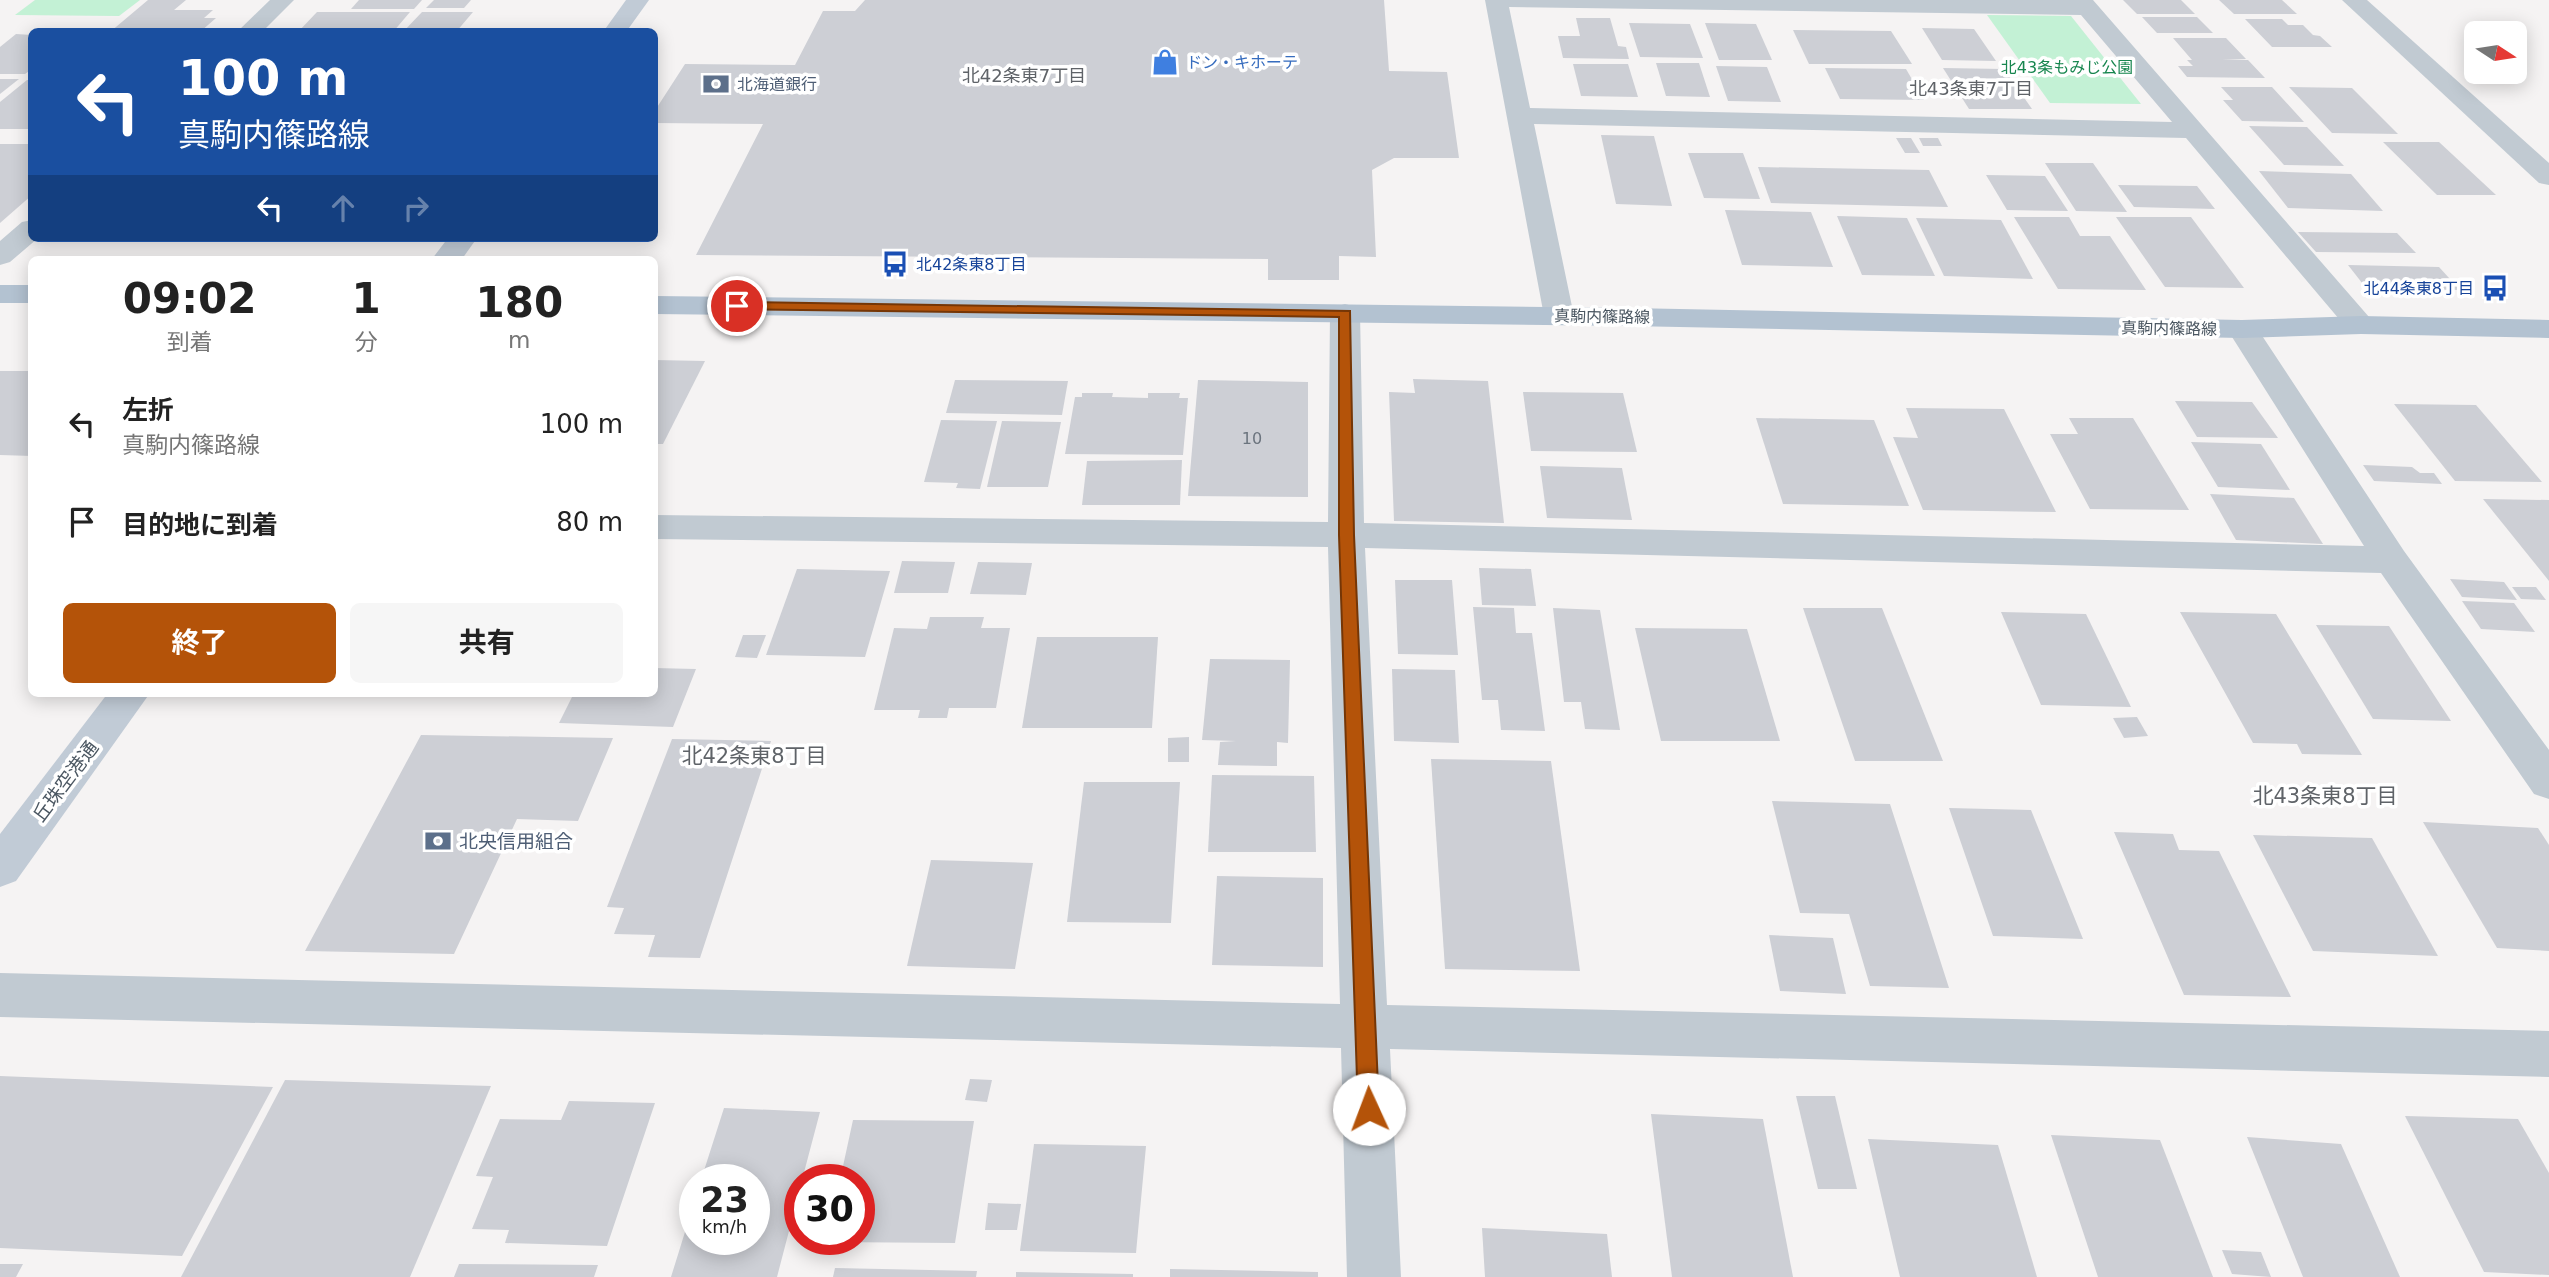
<!DOCTYPE html>
<html lang="ja">
<head>
<meta charset="utf-8">
<style>
  :root { --surface:#fff; --page:#f6f6f6; --text:#222; --muted:#767676; --accent:#b45309 }
  body { margin:0; font-family:"DejaVu Sans","Noto Sans JP",sans-serif; background:var(--page); color:var(--text); height:100vh; display:flex; flex-direction:column; font-size:26px; white-space:nowrap }
  * { box-sizing:border-box; margin:0 }
  p { font-size:23px; color:var(--muted) }
  .icon { flex:none; width:38px; height:38px; fill:none; stroke:currentColor; stroke-width:2; stroke-linecap:round; stroke-linejoin:round }
  .map { position:relative; flex:1; overflow:hidden }
  .side { position:absolute; left:28px; top:256px; width:630px; height:441px; display:flex; flex-direction:column; background:var(--surface); border-radius:10px; box-shadow:0 4px 18px #0003 }
  .side>* { flex:none }
  .top-card { position:absolute; left:28px; top:28px; width:630px; height:214px; border-radius:10px; box-shadow:0 4px 18px #0003; background:#1a4fa0; color:#fff; overflow:hidden }
  .needle { width:46px; rotate:102deg }
  .controls { position:absolute; left:2464px; top:21px; display:grid; gap:14px }
  .controls a { display:grid; place-items:center; width:63px; height:63px; border-radius:10px; background:var(--surface); box-shadow:0 4px 18px #0003; font-size:35px }
  .speed { position:absolute; left:679px; top:1164px; display:flex; gap:14px; font-size:35px; font-weight:700; text-align:center }
  .speed>* { display:grid; place-content:center; width:91px; height:91px; border-radius:50%; background:var(--surface); box-shadow:0 4px 18px #0003; line-height:1 }
  .speed small { font-size:18px; font-weight:400 }
  .speed .limit { border:10px solid #d22; background:#fff; color:#111 }
  .pin { position:absolute; display:grid; place-items:center; width:60px; height:60px; color:#fff; margin:-30px; border:4px solid #fff; border-radius:50%; box-shadow:0 2px 7px #0007 }
  .me { position:absolute; width:77px; margin:-38px; rotate:358deg; stroke-linejoin:round; filter:drop-shadow(0 0 5px #0008) }
  .turn { display:flex; align-items:center; gap:24px; height:147px; padding:0 35px; font-size:32px }
  .turn .icon { width:91px; height:91px; stroke-width:2.5 }
  .turn b { display:block; font-size:49px; line-height:60px }
  .lanes { display:flex; align-items:center; height:66px; padding:0 35px; background:#0003; justify-content:center; gap:35px; direction:ltr }
  .lanes .off { opacity:.35 }
  .eta { display:flex; justify-content:space-evenly; align-items:center; height:119px; text-align:center }
  .eta b { font-size:42px; font-weight:700; line-height:49px }
  .primary-button { display:flex; gap:14px; margin-top:auto; padding:14px 35px }
  .primary-button a { flex:1; height:80px; border-radius:10px; background:var(--accent); color:#fff; font-size:28px; font-weight:700; line-height:80px; text-align:center }
  .primary-button a+a { background:var(--page); color:var(--text) }
  ul { padding:0; list-style:none }
  li { display:flex; align-items:center; gap:21px; height:98px; padding:0 35px }
  li div { flex:1 }
  li b { display:block; font-size:26px }
  li em { font-style:normal }
  .map>svg:first-child { display:block }
  .green { fill:#c3f1d5 }
  .building { fill:#cdcfd5 }
  .lines { fill:none; stroke-linecap:round; stroke-linejoin:round }
  .minor { fill:#c1cad2; fill-rule:evenodd }
  .secondary { fill:#c1cbd6; fill-rule:evenodd }
  .primary { fill:#b3c2d1; fill-rule:evenodd }
  .route { fill:#b45309; stroke:#753606; stroke-width:2 }
  .labels { text-anchor:middle; stroke-width:7; stroke-linejoin:round; paint-order:stroke }
  .far-shop-label { font-size:16px; fill:#366cbe; stroke:#fff; text-anchor:start }
  .far-park-label { font-size:16px; fill:#17864f; stroke:#fff }
  .far-service-label { font-size:16px; fill:#4e5e75; stroke:#fff; text-anchor:start }
  .far-transit-label { font-size:16px; fill:#164399; stroke:#fff; text-anchor:start }
  .far-street-label { font-size:16px; fill:#4a5661; stroke:#fff }
  .number-label { font-size:16px; fill:#6b747e }
  .far-neighbourhood-label { font-size:18px; fill:#5f6368; stroke:#fff }
  .street-label { font-size:19px; fill:#4a5661; stroke:#fff }
  .service-label { font-size:19px; fill:#4e5e75; stroke:#fff; text-anchor:start }
  .neighbourhood-label { font-size:21px; fill:#5f6368; stroke:#fff }
</style>
</head>
<body>
<div class="map">
<svg width="2549" height="1277" viewBox="0 0 2549 1277">
  <rect width="100%" height="100%" fill="#f5f3f3"/>
  <!-- green -->
  <g class="green">
    <path d="M35 0H140L119 16 15 15Z"/>
    <path d="M1987 15 2071 16 2141 104 2050 103Z"/>
  </g>
  <!-- building -->
  <g class="building">
    <path d="M148 0H186L174 10H213L204 18H216L200 32H110Z"/>
    <path d="M359 0H422L414 9H351Z"/>
    <path d="M434 0H471L464 8H426Z"/>
    <path d="M865 0H1384L1389 71 1447 72 1459 158H1394L1372 170 1376 257 1339 256V280H1268V259L696 255 763 124 654 123V112L685 64 795 65 823 11H855Z"/>
    <path d="M2123 0H2181L2195 14H2137Z"/>
    <path d="M2219 0H2282L2297 14H2234Z"/>
    <path d="M317 12H410L393 32H298Z"/>
    <path d="M422 12H473L456 32H403Z"/>
    <path d="M2142 17H2197L2213 33H2157Z"/>
    <path d="M1576 18H1610L1618 46 1626 47 1629 59 1563 58 1558 36H1580Z"/>
    <path d="M2245 19H2282L2288 25H2303L2313 35 2320 36 2332 47H2272Z"/>
    <path d="M1629 23 1690 24 1703 58 1640 57Z"/>
    <path d="M1705 23 1756 24 1772 60H1719Z"/>
    <path d="M1922 28 1974 29 1996 61 1942 60Z"/>
    <path d="M1793 30 1891 31 1912 64H1809Z"/>
    <path d="M16 34 32 35V69L25 74H0V47Z"/>
    <path d="M2173 38H2226L2246 59 2222 60H2248L2265 78 2187 77 2178 66H2193L2187 60H2192Z"/>
    <path d="M1656 63H1699L1710 97 1666 96Z"/>
    <path d="M1573 64H1628L1638 97 1581 96Z"/>
    <path d="M1716 66 1767 67 1781 102 1728 101Z"/>
    <path d="M1825 68 1906 69 1924 100 1840 99Z"/>
    <path d="M1943 68 2004 69 2032 109H1969Z"/>
    <path d="M0 79H19L0 94Z"/>
    <path d="M27 80H32V129H0V102Z"/>
    <path d="M2221 87H2272L2304 122 2242 121 2223 100H2233Z"/>
    <path d="M2289 87 2352 88 2398 134 2332 133Z"/>
    <path d="M2249 126 2307 127 2344 166 2284 165Z"/>
    <path d="M1601 135 1654 136 1672 206 1616 204Z"/>
    <path d="M1896 138H1911L1920 153H1905Z"/>
    <path d="M1919 138H1938L1942 146H1923Z"/>
    <path d="M2383 142H2439L2496 195H2437Z"/>
    <path d="M0 144H32V195L0 223Z"/>
    <path d="M1688 153H1743L1760 199 1704 198Z"/>
    <path d="M2045 163H2093L2127 212 2076 211Z"/>
    <path d="M1758 167 1929 170 1948 207 1771 203Z"/>
    <path d="M2259 171 2351 174 2383 211 2288 208Z"/>
    <path d="M1986 175 2045 176 2068 211 2007 210Z"/>
    <path d="M2118 185 2197 186 2215 209 2134 207Z"/>
    <path d="M1725 210 1811 212 1833 267 1742 265Z"/>
    <path d="M1837 216 1907 218 1935 276 1862 275Z"/>
    <path d="M2014 217H2069L2080 236H2110L2146 290 2058 289Z"/>
    <path d="M2116 217H2191L2244 288 2165 287Z"/>
    <path d="M1916 218 2001 220 2033 279 1944 276Z"/>
    <path d="M2298 232 2397 233 2416 253 2316 252Z"/>
    <path d="M2348 265 2439 267 2460 290 2366 288Z"/>
    <path d="M654 360 705 361 663 444H654Z"/>
    <path d="M0 371H32V456L0 455Z"/>
    <path d="M1413 379 1488 381 1504 523 1394 521 1389 392 1415 393Z"/>
    <path d="M955 380 1068 381 1062 415 946 413Z"/>
    <path d="M1198 380 1308 382V497L1188 496Z"/>
    <path d="M1523 392 1623 393 1637 452 1531 451Z"/>
    <path d="M1082 393H1113L1112 397 1148 398V393H1180L1179 398H1188L1183 455 1065 454 1075 397H1082Z"/>
    <path d="M2175 401 2252 402 2278 438 2197 437Z"/>
    <path d="M2394 404 2476 405 2542 482 2455 481Z"/>
    <path d="M1906 408 2004 409 2056 512 1923 510 1893 437 1918 438Z"/>
    <path d="M1756 418 1874 420 1909 506 1783 504Z"/>
    <path d="M2069 418H2133L2189 510 2090 509 2050 434H2078Z"/>
    <path d="M941 420 997 421 980 489 956 488 958 483 924 482Z"/>
    <path d="M1002 421 1061 422 1048 487H987Z"/>
    <path d="M2191 442 2261 444 2290 490 2218 487Z"/>
    <path d="M1182 460 1180 505H1082L1087 461Z"/>
    <path d="M2363 465 2412 467 2420 473H2434L2442 484 2374 481Z"/>
    <path d="M1540 466 1622 468 1632 520 1547 518Z"/>
    <path d="M2210 494 2294 498 2323 544 2236 540Z"/>
    <path d="M2483 499 2549 500V581Z"/>
    <path d="M902 561 955 562 948 593H894Z"/>
    <path d="M978 562 1032 563 1026 595 970 594Z"/>
    <path d="M1479 568 1531 569 1536 606 1482 605Z"/>
    <path d="M797 569 890 571 865 657 766 655Z"/>
    <path d="M2450 579 2504 582 2517 600 2462 597Z"/>
    <path d="M1395 580H1452L1458 655 1398 654Z"/>
    <path d="M2512 587H2536L2546 600 2521 599Z"/>
    <path d="M2462 601 2514 603 2535 632 2481 629Z"/>
    <path d="M1473 607 1514 608 1516 633H1532L1545 731 1501 730 1498 700H1482Z"/>
    <path d="M1553 608 1600 610 1620 730 1585 729 1581 702H1564Z"/>
    <path d="M1803 608H1882L1943 761H1855Z"/>
    <path d="M2001 612 2086 614 2131 707 2041 705Z"/>
    <path d="M2180 612 2276 614 2362 755 2302 754 2297 744 2253 743Z"/>
    <path d="M930 617H984L981 628H1010L996 708H949L947 718H918L920 710H874L894 628 927 629Z"/>
    <path d="M2316 625 2389 626 2451 721 2373 719Z"/>
    <path d="M1635 628 1747 629 1780 741H1661Z"/>
    <path d="M743 635H766L757 658 735 657Z"/>
    <path d="M1037 637H1158L1152 728H1022Z"/>
    <path d="M1210 659 1290 660 1288 743 1277 742V766L1218 765 1220 742 1236 741 1202 740Z"/>
    <path d="M654 668 696 669 673 727 559 723 574 693H654Z"/>
    <path d="M1392 669 1455 670 1459 743 1394 741Z"/>
    <path d="M2137 717 2148 736 2124 738 2113 718Z"/>
    <path d="M421 735 613 738 578 821 517 819 454 954 305 951Z"/>
    <path d="M1189 737V762H1168V738Z"/>
    <path d="M672 739 771 741 700 958 648 957 655 935 614 934 624 908 607 907Z"/>
    <path d="M1431 759 1551 761 1580 971 1445 969Z"/>
    <path d="M1212 775 1314 776 1316 852H1208Z"/>
    <path d="M1084 782H1180L1171 923 1067 922Z"/>
    <path d="M1772 801 1890 804 1949 988 1870 986 1849 914 1800 913Z"/>
    <path d="M1949 808 2031 810 2083 939 1993 936Z"/>
    <path d="M2423 822 2538 828 2549 845V951L2497 948Z"/>
    <path d="M2114 832 2173 834 2179 850 2219 851 2291 997 2184 995Z"/>
    <path d="M2253 835 2372 838 2438 956 2313 951Z"/>
    <path d="M931 860 1033 863 1015 969 907 966Z"/>
    <path d="M1217 876 1323 878V967L1212 965Z"/>
    <path d="M1769 935 1833 938 1846 994 1780 991Z"/>
    <path d="M0 1076 273 1087 182 1256 0 1248Z"/>
    <path d="M970 1079 992 1080 987 1102 965 1100Z"/>
    <path d="M285 1080 491 1086 410 1277H181Z"/>
    <path d="M1796 1096H1835L1857 1189H1818Z"/>
    <path d="M569 1101 655 1103 607 1246 505 1243 509 1230 472 1229 493 1177 476 1176 500 1119 561 1120Z"/>
    <path d="M724 1108 820 1112 802 1180H800V1189L777 1277H671L694 1203 695 1239H754V1180H701Z"/>
    <path d="M1651 1114 1763 1119 1793 1277H1672Z"/>
    <path d="M2405 1116 2518 1119 2549 1173V1275L2484 1272Z"/>
    <path d="M853 1120 974 1121 955 1243 827 1242V1239H859V1180H840Z"/>
    <path d="M2051 1135 2160 1140 2213 1277H2098Z"/>
    <path d="M2247 1137 2341 1144 2400 1277H2303Z"/>
    <path d="M1868 1139 1998 1145 2037 1277H1900Z"/>
    <path d="M1034 1144 1146 1146 1136 1253 1020 1251Z"/>
    <path d="M988 1203 1021 1204 1017 1230H985Z"/>
    <path d="M1482 1228 1607 1234 1612 1277H1485Z"/>
    <path d="M2222 1250 2261 1252 2271 1277 2232 1274Z"/>
    <path d="M0 1264H23L16 1277H0Z"/>
    <path d="M459 1264 598 1265 594 1277H454Z"/>
    <path d="M835 1268 977 1271 976 1277H833Z"/>
    <path d="M1170 1269 1318 1272V1277H1170Z"/>
    <path d="M1016 1272 1133 1274V1277H1016Z"/>
  </g>
  <g class="lines">
    <!-- minor -->
    <g class="minor">
      <path d="M270 0H294L262 32H237Z"/>
      <path d="M1485 0H2093L2376 325 2372 332 2361 334 2350 332 2186 138 1534 124 1574 316 1570 322 1559 325 1548 322 1544 316ZM1509 7 2081 15 2172 122 1530 108Z"/>
      <path d="M2342 0H2367L2549 163V185L2539 183Z"/>
      <path d="M32 220V238H38L10 262 0 265V241L22 222Z"/>
      <path d="M1345 304 1356 307 1360 313 1364 523 2364 546 2227 329 2231 322 2242 320 2253 322 2404 551 2549 750V799L2534 794 2381 573 1365 548 1387 1005 2549 1031V1077L1390 1049 1401 1277H1347L1341 1048 0 1017V973L1340 1004 1328 547 654 539V515L1328 522 1330 313 1334 307Z"/>
    </g>
    <!-- secondary -->
    <g class="secondary">
      <path d="M626 0H649L626 32H603Z"/>
      <path d="M448 238H477L462 259H432Z"/>
      <path d="M108 693H150L16 881 0 887V834Z"/>
    </g>
    <!-- primary -->
    <g class="primary">
      <rect x="0" y="285" width="32" height="18"/>
      <path d="M654 296 1629 308 2242 320 2361 316 2549 320V338L2361 334 2242 338 1629 326 654 314Z"/>
    </g>
  </g>
  <!-- route -->
  <path class="route" d="M737 302 1350 311 1354 535 1379 1109 1376 1116 1369 1119 1361 1116 1358 1109 1339 535V317L733 309 731 306Z"/>
  <!-- icons -->
  <defs>
    <g id="shop-bare" transform="scale(2.1)"><path d="M-5-2.5h2.3a2.7 3.5 0 0 1 5.4 0H5L5.5 6h-11ZM-1.5-2.5h3a1.5 2.3 0 0 0-3 0Z" fill="#3f7fe0" stroke="#fff" stroke-width="2.5" paint-order="stroke"/></g>
    <g id="bank-bare" transform="scale(2.1)"><path d="M-6-4H6V4H-6ZM0-2.3a2.3 2.3 0 1 0 0 4.6a2.3 2.3 0 1 0 0-4.6Z" fill="#5c6f8a" stroke="#fff" stroke-width="2.5" paint-order="stroke"/></g>
    <g id="bus-bare" transform="scale(2.1)"><path d="M-5-6H5V4H4V6H2V4H-2V6H-4V4H-5ZM-3.5-4V0h7V-4ZM-3.5 1.2v1.5H-2V1.2ZM2 1.2v1.5H3.5V1.2Z" fill="#1a4fb4" stroke="#fff" stroke-width="2.5" paint-order="stroke"/></g>
  </defs>
  <g fill-rule="evenodd">
    <use href="#shop-bare" x="1165" y="62"/>
    <use href="#bank-bare" x="716" y="84"/>
    <use href="#bus-bare" x="895" y="264"/>
    <use href="#bus-bare" x="2495" y="288"/>
    <use href="#bank-bare" x="438" y="841"/>
  </g>
  <g class="labels">
    <!-- far-shop labels -->
    <g class="far-shop-label">
      <text x="1186" y="68">ドン・キホーテ</text>
    </g>
    <!-- far-park labels -->
    <g class="far-park-label">
      <text x="2067" y="73">北43条もみじ公園</text>
    </g>
    <!-- far-service labels -->
    <g class="far-service-label">
      <text x="737" y="90">北海道銀行</text>
    </g>
    <!-- far-transit labels -->
    <g class="far-transit-label">
      <text x="916" y="270">北42条東8丁目</text>
      <text x="2474" y="294" text-anchor="end">北44条東8丁目</text>
    </g>
    <!-- far-street labels -->
    <g class="far-street-label">
      <text transform="translate(1602 316) rotate(1)" y="6">真駒内篠路線</text>
      <text transform="translate(2169 328) rotate(1)" y="6">真駒内篠路線</text>
    </g>
    <!-- number labels -->
    <g class="number-label">
      <text x="1252" y="444">10</text>
    </g>
    <!-- far-neighbourhood labels -->
    <g class="far-neighbourhood-label">
      <text x="1024" y="82">北42条東7丁目</text>
      <text x="1971" y="95">北43条東7丁目</text>
    </g>
    <!-- street labels -->
    <g class="street-label">
      <text transform="translate(65 781) rotate(-53)" y="7">丘珠空港通</text>
    </g>
    <!-- service labels -->
    <g class="service-label">
      <text x="459" y="848">北央信用組合</text>
    </g>
    <!-- neighbourhood labels -->
    <g class="neighbourhood-label">
      <text x="754" y="763">北42条東8丁目</text>
      <text x="2325" y="803">北43条東8丁目</text>
    </g>
  </g>
</svg>
<div class="controls">
<a><svg class="needle" viewBox="-14 -14 28 28"><path d="M0-13l5 13h-10z" fill="#e53935"/><path d="M0 13l5-13h-10z" fill="#767676"/></svg></a>
</div>
<div class="speed"><div>23<small>km/h</small></div><div class="limit">30</div></div>
<div class="pin" style="left:737px;top:306px;background:#d93025"><svg class="icon" aria-label="arrive" viewBox="0 0 24 24"><path d="M6 21V4h12l-3 4 3 4H6"/></svg></div>
<svg class="me" style="left:1369px;top:1109px" viewBox="-20 -20 40 40"><circle r="19" fill="#fff"/><path d="M0-13L10 11 0 6-10 11z" fill="#b45309"/></svg>
<div class="top-card">
<div class="turn"><svg class="icon" aria-label="left" viewBox="0 0 24 24"><path d="M17 20v-9H6M10 6l-5 5 5 5"/></svg><div><b>100 m</b>真駒内篠路線</div></div>
<div class="lanes"><svg class="icon" aria-label="left" viewBox="0 0 24 24"><path d="M17 20v-9H6M10 6l-5 5 5 5"/></svg><svg class="icon off" aria-label="ahead" viewBox="0 0 24 24"><path d="M12 20V5M6 11l6-6 6 6"/></svg><svg class="icon off" aria-label="right" viewBox="0 0 24 24"><path d="M7 20v-9h11M14 6l5 5-5 5"/></svg></div>
</div>
<section class="side">
<div class="eta">
<div><b>09:02</b><p>到着</p></div>
<div><b>1</b><p>分</p></div>
<div><b>180</b><p>m</p></div>
</div>
<ul>
<li><svg class="icon" aria-label="left" viewBox="0 0 24 24"><path d="M17 20v-9H6M10 6l-5 5 5 5"/></svg><div><b>左折</b><p>真駒内篠路線</p></div><em>100 m</em></li>
<li><svg class="icon" aria-label="arrive" viewBox="0 0 24 24"><path d="M6 21V4h12l-3 4 3 4H6"/></svg><div><b>目的地に到着</b></div><em>80 m</em></li>
</ul>
<div class="primary-button"><a>終了</a><a>共有</a></div>
</section>
</div>
</body>
</html>
